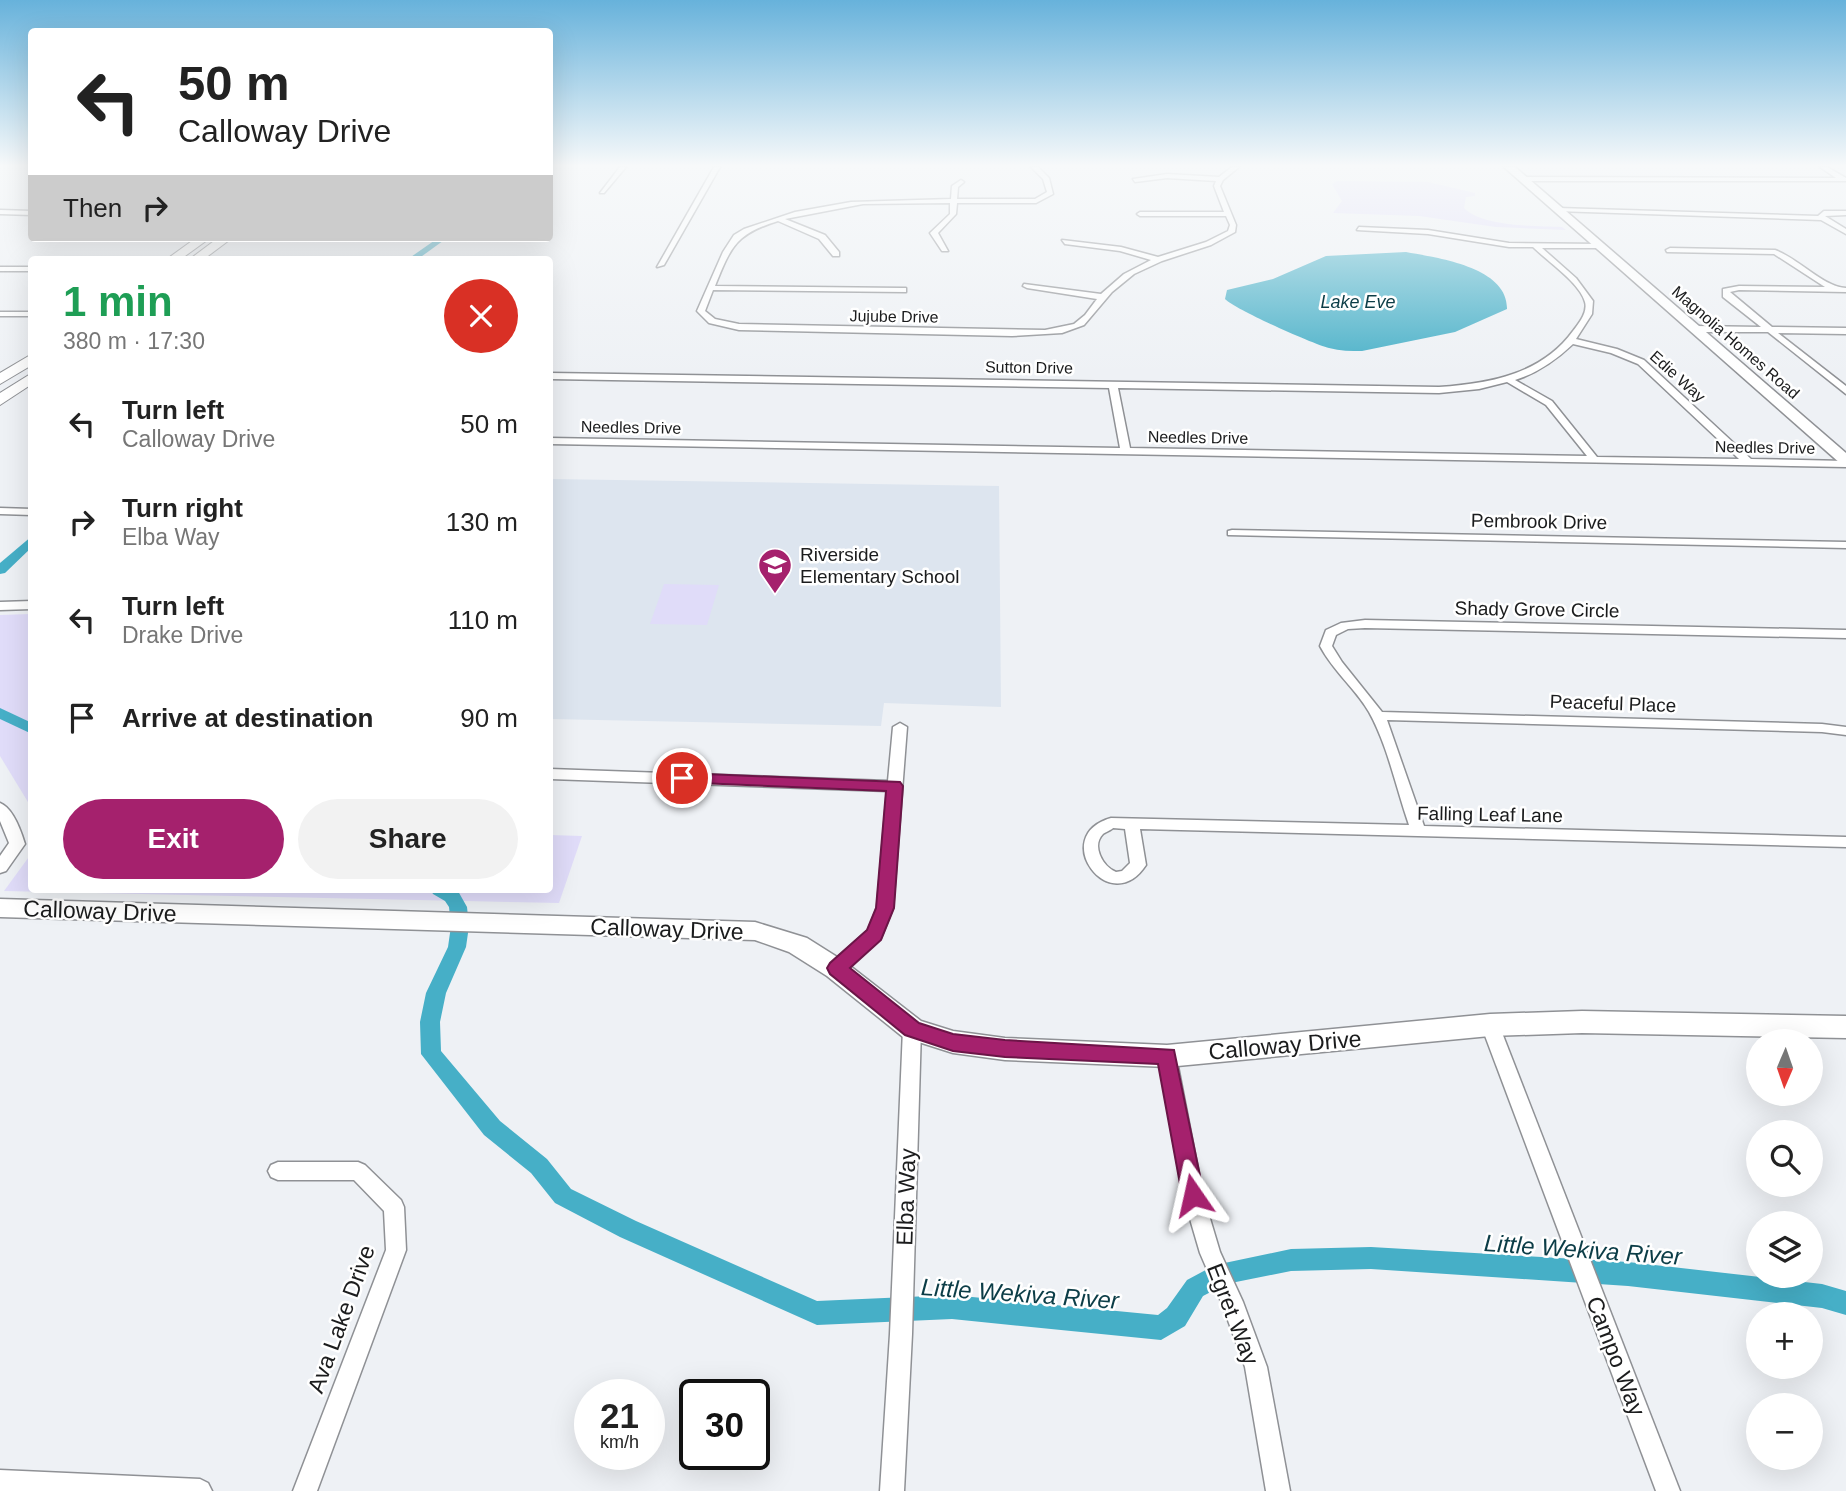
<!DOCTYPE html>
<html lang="en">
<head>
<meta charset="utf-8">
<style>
  :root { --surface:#fff; --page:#f2f2f2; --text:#222; --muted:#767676; --accent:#a5216d }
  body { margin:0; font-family:Arial,sans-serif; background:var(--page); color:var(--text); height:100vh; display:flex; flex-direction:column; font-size:26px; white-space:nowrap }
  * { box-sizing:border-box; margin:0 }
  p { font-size:23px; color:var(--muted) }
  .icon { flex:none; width:38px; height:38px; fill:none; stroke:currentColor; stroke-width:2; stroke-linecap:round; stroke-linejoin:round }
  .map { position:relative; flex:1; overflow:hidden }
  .sheet { position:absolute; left:28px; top:256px; width:525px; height:637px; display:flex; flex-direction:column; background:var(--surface); border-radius:7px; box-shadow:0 7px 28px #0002 }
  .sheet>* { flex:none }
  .hud { position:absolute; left:28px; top:28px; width:525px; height:214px; border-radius:7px; box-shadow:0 7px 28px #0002; background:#fff; color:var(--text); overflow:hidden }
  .needle { width:46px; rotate:182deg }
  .fabs { position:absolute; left:1746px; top:1029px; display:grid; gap:14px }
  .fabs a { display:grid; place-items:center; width:77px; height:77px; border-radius:50%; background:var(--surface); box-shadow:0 7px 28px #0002; font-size:35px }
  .speed { position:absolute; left:574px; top:1379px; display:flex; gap:14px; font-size:35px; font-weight:700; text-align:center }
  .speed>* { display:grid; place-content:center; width:91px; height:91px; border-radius:50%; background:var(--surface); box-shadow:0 7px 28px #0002; line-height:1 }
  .speed small { font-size:18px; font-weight:400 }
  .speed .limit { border:4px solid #111; border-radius:10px; background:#fff; color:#111 }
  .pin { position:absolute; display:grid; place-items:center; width:60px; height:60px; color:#fff; margin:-30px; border:4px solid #fff; border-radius:50%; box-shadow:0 2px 7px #0007 }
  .me { position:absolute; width:77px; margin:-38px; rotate:349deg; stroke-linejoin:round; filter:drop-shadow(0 0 5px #0008) }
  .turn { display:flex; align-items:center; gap:24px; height:147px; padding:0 35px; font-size:32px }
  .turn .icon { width:91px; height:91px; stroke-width:2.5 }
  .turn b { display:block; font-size:49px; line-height:60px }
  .then { display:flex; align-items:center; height:66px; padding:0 35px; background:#0003; gap:14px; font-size:26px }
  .round { display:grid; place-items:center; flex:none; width:74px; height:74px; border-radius:37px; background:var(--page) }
  .summary { display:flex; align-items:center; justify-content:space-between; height:119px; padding:0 35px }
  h1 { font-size:42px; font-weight:700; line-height:52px; color:#1e9e55 }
  .button { display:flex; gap:14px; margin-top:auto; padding:14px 35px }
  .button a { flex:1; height:80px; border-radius:42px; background:var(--accent); color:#fff; font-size:28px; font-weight:700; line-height:80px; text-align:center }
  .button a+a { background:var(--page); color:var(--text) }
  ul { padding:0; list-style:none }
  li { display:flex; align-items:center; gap:21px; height:98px; padding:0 35px }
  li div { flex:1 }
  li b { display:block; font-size:26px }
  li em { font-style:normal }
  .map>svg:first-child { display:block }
  .built { fill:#dde5ef }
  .green { fill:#e0dcf9 }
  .water { fill:#46afc7 }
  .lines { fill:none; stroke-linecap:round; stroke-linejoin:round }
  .canal { fill:#46afc7; fill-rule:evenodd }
  .street-casing { stroke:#8f9195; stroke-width:3 }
  .secondary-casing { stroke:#8f9195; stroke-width:3 }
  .primary-casing { stroke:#8f9195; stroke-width:2 }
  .street { fill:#fff; fill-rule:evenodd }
  .secondary { fill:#fff; fill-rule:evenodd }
  .primary { fill:#fff; fill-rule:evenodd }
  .route { fill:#a5216d; stroke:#6b1547; stroke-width:2 }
  .labels { text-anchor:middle; stroke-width:5; stroke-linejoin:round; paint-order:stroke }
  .far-street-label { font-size:16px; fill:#1b1c1d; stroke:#fff }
  .far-water-label { font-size:18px; font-style:italic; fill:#0c3d47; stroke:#fff }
  .street-label { font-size:19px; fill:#1b1c1d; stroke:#fff }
  .poi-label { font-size:19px; fill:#1b1c1d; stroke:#fff; text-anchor:start }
  .near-street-label { font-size:23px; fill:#1b1c1d; stroke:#fff }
  .near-water-label { font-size:24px; font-style:italic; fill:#0c3d47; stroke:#fff }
</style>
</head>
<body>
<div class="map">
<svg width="1846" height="1491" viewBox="0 0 1846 1491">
  <rect width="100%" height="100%" fill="#eef1f5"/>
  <!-- built -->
  <path class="built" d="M550 479 999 486 1001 707 884 703 881 726 550 719Z"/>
  <!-- green -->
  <g class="green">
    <path d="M1337 181 1428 182 1475 193V196L1466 197 1464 208C1483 227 1536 226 1562 227L1566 230 1496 227 1419 216 1333 213 1342 201 1332 184Z"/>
    <path d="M664 584 719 585 707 625 650 624Z"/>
    <path d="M31 614H32L31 807 0 756V615Z"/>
    <path d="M550 835 582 836 559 903 4 891 31 854 32 889H550Z"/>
  </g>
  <!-- water -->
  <path class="water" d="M1406 252C1438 258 1508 267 1507 309L1455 332 1362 351C1351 351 1340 351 1329 348 1313 344 1236 310 1225 299L1227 290 1273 279 1326 256Z"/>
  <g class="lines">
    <!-- canal -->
    <g class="canal">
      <path d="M438 238H447L418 259H408Z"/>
      <path d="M32 536V547L5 573 0 574V563Z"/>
      <path d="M0 708 32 723V734L0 719Z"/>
      <path d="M430 889 458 891 467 907 469 926 466 947 446 993 440 1022 441 1051 500 1121 547 1159 571 1189 636 1221 817 1301 952 1295 1158 1315 1167 1308 1187 1280 1215 1265 1291 1249 1371 1247 1628 1262 1822 1284 1846 1291V1315L1822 1308 1628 1286 1371 1269 1291 1271 1226 1284 1203 1296 1185 1326 1161 1340 952 1319 817 1325 620 1237 555 1203 531 1173 484 1135 421 1054 420 1022 426 993 448 947 451 926 449 907 445 901 433 894Z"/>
    </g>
    <!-- street casing -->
    <g class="street-casing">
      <g id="street">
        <path d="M620 167H626L604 193H600Z"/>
        <path d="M714 167H720L664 265 657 267Z"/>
        <path d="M1031 167H1038L1049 178 1053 194 1036 203H957L956 214 938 233 948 251H942L930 233 950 214V203L863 204 785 219 825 235 839 252V256H833L819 239 778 221C736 234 731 246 715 286L903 288H906V292L713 290 705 311 715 319 739 324 1045 330 1074 324 1085 315 1097 299 1027 288 1023 286 1024 284 1101 294 1124 274 1151 260 1120 251 1065 244 1062 240 1121 247 1158 257 1206 242 1228 231 1230 225 1226 216H1140L1137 214 1140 212H1224L1214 186 1216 181 1167 178 1135 182 1133 179 1167 174 1219 177 1232 167H1239L1223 180 1220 186 1236 225 1235 232 1211 245 1162 261 1134 274 1112 292 1084 325 1062 333 1012 336 739 330 709 323 697 311 723 252 734 235 744 229 795 212 851 202 951 199 952 186 961 180 964 182 958 187 957 199H1035L1047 192 1043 179Z"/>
        <path d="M1820 167H1827L1846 178V181H1523L1520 179 1523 177 1836 178Z"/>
        <path d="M1558 208 1818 216 1824 211H1846V215L1825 216 1846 229V234L1821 220 1556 211Z"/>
        <path d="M0 210 32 211V215L0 214Z"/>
        <path d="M1359 227 1428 230 1509 243 1602 244V248H1542L1576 278 1593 301 1592 314 1576 339 1617 349 1644 360 1751 459 1846 461V467L550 444V438L1120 448 1109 388 550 379V373L1439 387C1489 384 1542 374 1573 331 1579 323 1588 312 1585 302 1580 283 1547 261 1533 247H1509L1428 234 1357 230ZM1573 344 1611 353 1638 364 1739 459 1597 457 1552 401 1515 380C1538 373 1556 360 1573 344ZM1507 382 1546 405 1587 456 1130 448 1118 388 1439 393 1479 389Z"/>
        <path d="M1670 248 1775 250C1798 258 1823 287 1846 288V292L1739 290 1730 292 1772 327 1846 328V334L1778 333 1846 386V394L1768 332H1695L1691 329 1695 326 1761 327 1723 297V289L1739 286 1825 287 1774 254 1667 252 1666 250Z"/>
        <rect x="0" y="267" width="32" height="4"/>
        <rect x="0" y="312" width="32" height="4"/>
        <path d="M0 508 32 509V515L0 514Z"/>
        <path d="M1232 530 1846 542V548L1228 535V531Z"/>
        <path d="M32 601V609L0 610V602Z"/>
        <path d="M1365 620 1846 630V638L1365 628 1348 629 1336 635 1332 646 1342 662 1382 712 1822 724 1846 727V735L1822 732 1387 720 1424 826 1846 837V847L1140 829 1146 865C1110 920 1048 836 1111 818L1409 825C1396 788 1388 746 1369 712 1355 688 1333 671 1320 646L1326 630 1341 623ZM1113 828 1125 829 1130 863 1122 871 1116 872C1103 867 1091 846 1103 834 1104 833 1113 829 1113 828Z"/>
        <path d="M900 723 907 727 893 908 881 938 842 974 836 976 830 974 827 969 830 964 868 930 877 908 887 791 550 779V769L888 781 893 727Z"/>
        <path d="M0 803C13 808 21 831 25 844L6 871 0 873V856L9 843 0 821Z"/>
        <path d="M1490 1018 1496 1020 1499 1025 1680 1491H1656L1481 1025 1484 1020Z"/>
        <path d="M912 1022 918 1024 921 1029 912 1334 904 1491H880L890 1334 903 1029 906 1024Z"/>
        <path d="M1167 1048 1173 1051 1176 1056 1203 1195 1220 1252 1243 1302 1267 1367 1290 1491H1266L1245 1367 1222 1304 1200 1253 1183 1195 1158 1056 1161 1051Z"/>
        <path d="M278 1162H358L365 1165 401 1200 404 1207 406 1250 317 1491H293L386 1250 384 1211 354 1180H278L271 1177 268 1171 271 1165Z"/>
        <path d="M0 1470 200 1479 208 1483 212 1491H0Z"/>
      </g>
    </g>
    <!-- secondary casing -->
    <g class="secondary-casing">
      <g id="secondary">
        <path d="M1504 167H1515L1846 453V466L1841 464Z"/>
        <path d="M0 899 755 922 807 938 845 962 921 1021 953 1031 1005 1038 1167 1045 1490 1014 1582 1011 1846 1016V1038L1582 1033 1490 1036 1167 1067 1005 1060 953 1053 903 1037 827 976 789 952 755 940 0 917Z"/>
      </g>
    </g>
    <!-- primary casing -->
    <g class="primary-casing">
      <g id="primary">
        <path d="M196 238H210L181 259H167Z"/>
        <path d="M218 238H232L204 259H190Z"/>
        <path d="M32 354V365L0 384V373Z"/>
        <path d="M32 373V384L0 405V393Z"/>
      </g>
    </g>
    <!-- street -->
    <use href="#street" class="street"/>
    <!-- secondary -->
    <use href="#secondary" class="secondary"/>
    <!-- primary -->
    <use href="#primary" class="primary"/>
  </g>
  <!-- sky -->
  <linearGradient id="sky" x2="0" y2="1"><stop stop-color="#67b2db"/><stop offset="0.44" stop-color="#f7f9fa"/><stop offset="1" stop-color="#f7f9fa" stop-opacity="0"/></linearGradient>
  <rect width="1846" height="376" fill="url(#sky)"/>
  <!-- route -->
  <path class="route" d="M682 773 900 782 903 786 894 908 881 940 850 968 919 1023 953 1034 1005 1040 1174 1050 1204 1195 1201 1202 1193 1205 1185 1202 1182 1195 1158 1064 1005 1057 953 1051 905 1035 830 974 827 968 830 963 867 930 876 908 886 791 676 782 674 778 676 775Z"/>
  <!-- icons -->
  <defs>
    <g id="school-pin" transform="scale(1.75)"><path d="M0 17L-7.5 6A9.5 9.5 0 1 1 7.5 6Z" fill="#a5216d" stroke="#fff"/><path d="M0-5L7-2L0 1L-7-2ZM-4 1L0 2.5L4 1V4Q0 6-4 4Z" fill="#fff"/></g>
  </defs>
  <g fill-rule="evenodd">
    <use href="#school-pin" x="775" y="565"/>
  </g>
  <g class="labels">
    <!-- far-street labels -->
    <g class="far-street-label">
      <text transform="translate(894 316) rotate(1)" y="6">Jujube Drive</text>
      <text transform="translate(1736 342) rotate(41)" y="6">Magnolia Homes Road</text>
      <text transform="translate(1029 367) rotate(1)" y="6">Sutton Drive</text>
      <text transform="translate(1678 376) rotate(42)" y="6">Edie Way</text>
      <text transform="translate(631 427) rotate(1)" y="6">Needles Drive</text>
      <text transform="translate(1198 437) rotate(1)" y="6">Needles Drive</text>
      <text transform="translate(1765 447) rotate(1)" y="6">Needles Drive</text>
    </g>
    <!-- far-water labels -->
    <g class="far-water-label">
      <text x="1358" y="308">Lake Eve</text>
    </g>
    <!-- street labels -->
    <g class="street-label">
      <text transform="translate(1539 521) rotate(1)" y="7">Pembrook Drive</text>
      <text transform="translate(1537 609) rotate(1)" y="7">Shady Grove Circle</text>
      <text transform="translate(1613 703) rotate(2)" y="7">Peaceful Place</text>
      <text transform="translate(1490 814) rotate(1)" y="7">Falling Leaf Lane</text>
    </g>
    <!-- poi labels -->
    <g class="poi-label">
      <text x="800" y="561">Riverside<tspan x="800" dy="22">Elementary School</tspan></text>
    </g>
    <!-- near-street labels -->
    <g class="near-street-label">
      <text transform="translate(100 911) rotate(2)" y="8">Calloway Drive</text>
      <text transform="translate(667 929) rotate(2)" y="8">Calloway Drive</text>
      <text transform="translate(1285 1045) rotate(-5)" y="8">Calloway Drive</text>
      <text transform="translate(906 1197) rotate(-88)" y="8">Elba Way</text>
      <text transform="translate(1233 1314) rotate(69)" y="8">Egret Way</text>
      <text transform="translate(341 1319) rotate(-70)" y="8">Ava Lake Drive</text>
      <text transform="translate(1616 1356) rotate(69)" y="8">Campo Way</text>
    </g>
    <!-- near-water labels -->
    <g class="near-water-label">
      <text transform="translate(1583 1250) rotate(4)" y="8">Little Wekiva River</text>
      <text transform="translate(1020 1294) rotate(4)" y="8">Little Wekiva River</text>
    </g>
  </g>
</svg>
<div class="fabs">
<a><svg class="needle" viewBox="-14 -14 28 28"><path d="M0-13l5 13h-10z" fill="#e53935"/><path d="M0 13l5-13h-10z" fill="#767676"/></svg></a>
<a><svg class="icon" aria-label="search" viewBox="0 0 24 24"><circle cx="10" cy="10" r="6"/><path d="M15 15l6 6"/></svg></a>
<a><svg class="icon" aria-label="layers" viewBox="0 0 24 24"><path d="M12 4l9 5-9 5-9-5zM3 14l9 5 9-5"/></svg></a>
<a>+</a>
<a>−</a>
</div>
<div class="speed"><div>21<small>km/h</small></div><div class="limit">30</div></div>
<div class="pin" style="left:682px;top:778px;background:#d93025"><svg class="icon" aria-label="arrive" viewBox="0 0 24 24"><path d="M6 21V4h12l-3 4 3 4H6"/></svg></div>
<svg class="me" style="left:1193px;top:1195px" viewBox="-20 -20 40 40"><path d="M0-17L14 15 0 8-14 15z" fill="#a5216d" stroke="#fff" stroke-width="4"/></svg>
<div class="hud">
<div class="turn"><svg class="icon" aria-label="left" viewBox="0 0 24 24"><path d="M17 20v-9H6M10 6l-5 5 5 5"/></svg><div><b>50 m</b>Calloway Drive</div></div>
<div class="then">Then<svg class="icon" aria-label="right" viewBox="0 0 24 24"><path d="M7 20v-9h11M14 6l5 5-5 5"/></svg></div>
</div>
<section class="sheet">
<div class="summary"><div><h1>1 min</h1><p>380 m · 17:30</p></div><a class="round" style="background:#d93025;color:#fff"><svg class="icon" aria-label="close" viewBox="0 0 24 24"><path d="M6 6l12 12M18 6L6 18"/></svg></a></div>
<ul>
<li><svg class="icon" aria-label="left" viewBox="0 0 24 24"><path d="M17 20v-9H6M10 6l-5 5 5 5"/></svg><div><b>Turn left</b><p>Calloway Drive</p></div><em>50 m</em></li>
<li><svg class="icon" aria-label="right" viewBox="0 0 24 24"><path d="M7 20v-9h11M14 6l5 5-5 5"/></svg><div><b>Turn right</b><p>Elba Way</p></div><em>130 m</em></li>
<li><svg class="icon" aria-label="left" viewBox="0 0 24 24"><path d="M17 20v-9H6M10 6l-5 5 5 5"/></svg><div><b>Turn left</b><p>Drake Drive</p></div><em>110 m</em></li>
<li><svg class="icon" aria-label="arrive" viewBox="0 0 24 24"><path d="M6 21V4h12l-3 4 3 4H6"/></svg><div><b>Arrive at destination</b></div><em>90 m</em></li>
</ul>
<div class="button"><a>Exit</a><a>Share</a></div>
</section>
</div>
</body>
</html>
